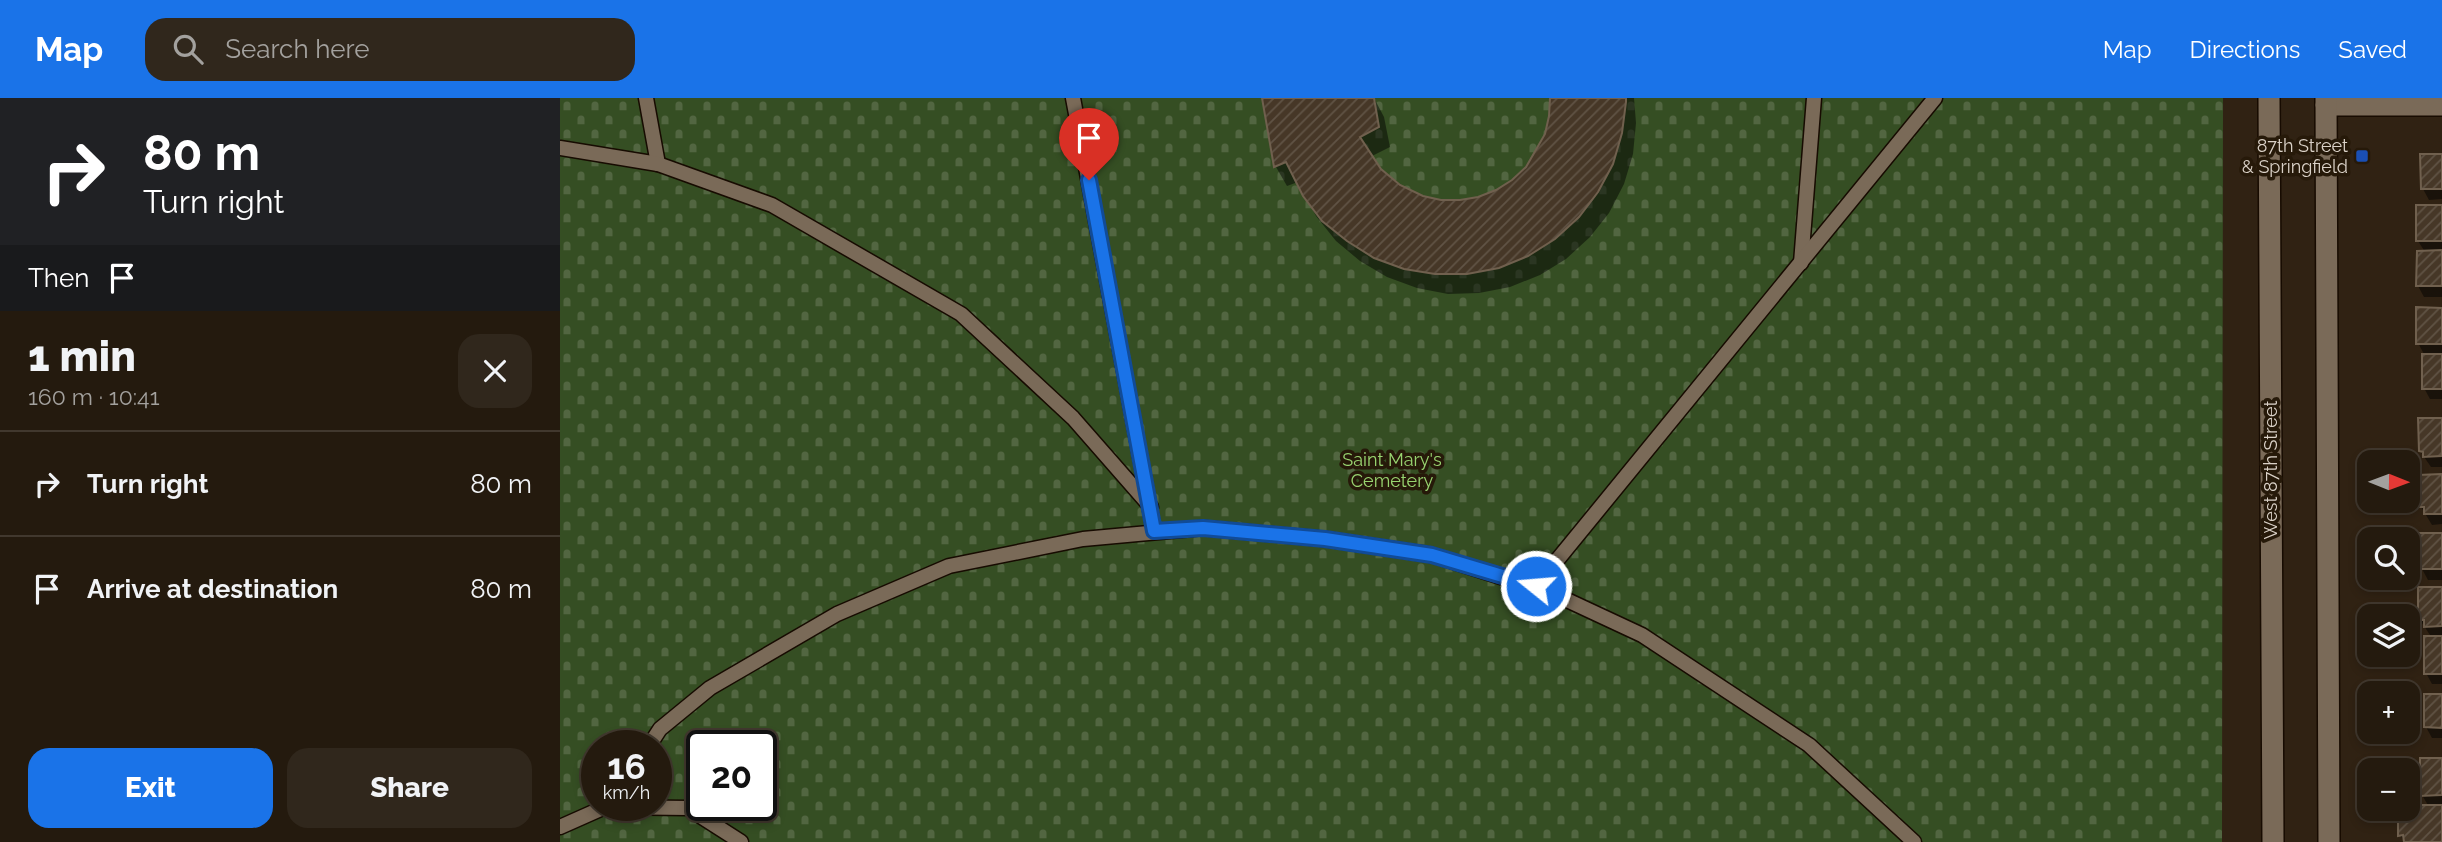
<!DOCTYPE html>
<html lang="en">
<head>
<meta charset="utf-8">
<style>
  :root { --surface:#241a0e; --page:#30271c; --text:#f1f3f6; --muted:#a3a19e; --line:#41382e; --accent:#1a73e8 }
  body { margin:0; font-family:Raleway,sans-serif; background:var(--page); color:var(--text); height:100vh; display:flex; flex-direction:column; font-size:26px; white-space:nowrap }
  * { box-sizing:border-box; margin:0 }
  p { font-size:23px; color:var(--muted) }
  .icon { flex:none; width:38px; height:38px; fill:none; stroke:currentColor; stroke-width:2; stroke-linecap:round; stroke-linejoin:round }
  .map { position:relative; flex:1; overflow:hidden }
  .side { display:flex; flex-direction:column; background:var(--surface); width:560px }
  .side>* { flex:none }
  .banner { background:#202124; color:#fff; overflow:hidden }
  .needle { width:46px; rotate:91deg }
  .buttons { position:absolute; left:1797px; top:352px; display:grid; gap:14px }
  .buttons a { display:grid; place-items:center; width:63px; height:63px; border-radius:14px; background:var(--surface); box-shadow:0 4px 10px #0003,0 0 0 2px var(--line); font-size:35px }
  .speed { position:absolute; left:21px; top:632px; display:flex; gap:14px; font-size:35px; font-weight:700; text-align:center }
  .speed>* { display:grid; place-content:center; width:91px; height:91px; border-radius:50%; background:var(--surface); box-shadow:0 4px 10px #0003,0 0 0 2px var(--line); line-height:1 }
  .speed small { font-size:18px; font-weight:400 }
  .speed .limit { border:4px solid #111; border-radius:10px; background:#fff; color:#111 }
  .pin { position:absolute; display:grid; place-items:center; width:60px; height:60px; color:#fff; margin:-72px -30px; border-radius:50% 50% 50% 0; rotate:-45deg; box-shadow:0 0 7px #0007 }
  .pin .icon { rotate:45deg }
  .me { position:absolute; width:77px; margin:-38px; rotate:287deg; stroke-linejoin:round; filter:drop-shadow(0 0 5px #0008) }
  .turn { display:flex; align-items:center; gap:24px; height:147px; padding:0 28px; font-size:32px }
  .turn .icon { width:91px; height:91px; stroke-width:2.5 }
  .turn b { display:block; font-size:49px; line-height:60px }
  .then { display:flex; align-items:center; height:66px; padding:0 28px; background:#0003; gap:14px; font-size:26px }
  .round { display:grid; place-items:center; flex:none; width:74px; height:74px; border-radius:21px; background:var(--page) }
  .summary { display:flex; align-items:center; justify-content:space-between; height:119px; padding:0 28px }
  h1 { font-size:42px; font-weight:800; line-height:52px }
  .action { display:flex; gap:14px; margin-top:auto; padding:14px 28px }
  .action a { flex:1; height:80px; border-radius:21px; background:var(--accent); color:#fff; font-size:28px; font-weight:800; line-height:80px; text-align:center }
  .action a+a { background:var(--page); color:var(--text) }
  ul { padding:0; list-style:none }
  li { display:flex; align-items:center; gap:21px; height:105px; padding:0 28px; border-top:2px solid var(--line) }
  li div { flex:1 }
  li b { display:block; font-size:26px }
  li em { font-style:normal }
  header { display:flex; align-items:center; gap:42px; box-sizing:border-box; height:98px; padding:0 35px; background:var(--accent); color:#fff }
  header strong { font-size:33px }
  nav { display:flex; gap:38px; margin-inline-start:auto; font-size:24px }
  .search { width:490px; height:63px; background:var(--page); display:flex; align-items:center; gap:18px; box-sizing:border-box; padding:0 24px; border-radius:21px; color:var(--muted); font-size:26px }
  main { display:flex; flex:1; min-height:0 }
  .map>svg:first-child { display:block }
  .cemetery { fill:url(#cemetery-stones); fill-rule:evenodd }
  .shadow { fill:#0007 }
  .building { fill:url(#building-hatch); stroke:#70604e; stroke-width:2 }
  .lines { fill:none; stroke-linecap:round; stroke-linejoin:round }
  .lane-casing { stroke:#170b01; stroke-width:17 }
  .street-casing { stroke:#170b01; stroke-width:24 }
  .secondary-casing { stroke:#170b01; stroke-width:24 }
  .lane { stroke:#7a6a58; stroke-width:14 }
  .street { stroke:#7a6a58; stroke-width:21 }
  .secondary { stroke:#7a6a58; stroke-width:21 }
  .route-casing { stroke:#114b97; stroke-width:18 }
  .route { stroke:#1a73e8; stroke-width:12 }
  .transit-dot { fill:#1a4fb4; stroke:#261909; stroke-width:2.5 }
  .labels { text-anchor:middle; stroke-width:7; stroke-linejoin:round; paint-order:stroke }
  .poi-label { font-size:18px; fill:#dad1c7; stroke:#261909; text-anchor:end }
  .park-label { font-size:18px; fill:#98d470; stroke:#261909 }
  .street-label { font-size:18px; fill:#dad1c7; stroke:#261909 }
</style>
</head>
<body>
<header>
<strong>Map</strong>
<div class="search"><svg class="icon" aria-label="search" viewBox="0 0 24 24"><circle cx="10" cy="10" r="6"/><path d="M15 15l6 6"/></svg>Search here</div>
<nav><a>Map</a><a>Directions</a><a>Saved</a></nav>
</header>
<main>
<section class="side">
<div class="banner">
<div class="turn"><svg class="icon" aria-label="right" viewBox="0 0 24 24"><path d="M7 20v-9h11M14 6l5 5-5 5"/></svg><div><b>80 m</b>Turn right</div></div>
<div class="then">Then<svg class="icon" aria-label="arrive" viewBox="0 0 24 24"><path d="M6 21V4h12l-3 4 3 4H6"/></svg></div>
</div>
<div class="summary"><div><h1>1 min</h1><p>160 m · 10:41</p></div><a class="round"><svg class="icon" aria-label="close" viewBox="0 0 24 24"><path d="M6 6l12 12M18 6L6 18"/></svg></a></div>
<ul>
<li><svg class="icon" aria-label="right" viewBox="0 0 24 24"><path d="M7 20v-9h11M14 6l5 5-5 5"/></svg><div><b>Turn right</b></div><em>80 m</em></li>
<li><svg class="icon" aria-label="arrive" viewBox="0 0 24 24"><path d="M6 21V4h12l-3 4 3 4H6"/></svg><div><b>Arrive at destination</b></div><em>80 m</em></li>
</ul>
<div class="action"><a>Exit</a><a>Share</a></div>
</section>
<div class="map">
<svg width="1882" height="744" viewBox="0 0 1882 744">
  <defs>
    <pattern id="cemetery-stones" width="16" height="16" patternUnits="userSpaceOnUse" patternTransform="scale(1.75)"><rect width="16" height="16" fill="#354e23"/><path d="M2 7V4a2 2 0 0 1 4 0v3zM10 15v-3a2 2 0 0 1 4 0v3z" fill="#526641"/></pattern>
    <pattern id="building-hatch" width="6" height="6" patternUnits="userSpaceOnUse" patternTransform="scale(1.75)"><rect width="6" height="6" fill="#463727"/><path d="M-1 1l2-2M0 6l6-6M5 7l2-2" fill="none" stroke="#605345"/></pattern>
  </defs>
  <rect width="100%" height="100%" fill="#302213"/>
  <!-- cemetery -->
  <path class="cemetery" d="M0 0H1663L1662 744H0ZM37 648H96V707H37ZM142 648H201V707H142Z"/>
  <!-- shadow -->
  <g class="shadow">
    <path d="M704 0H814L824 19 830 49 810 59 820 73 840 89 862 100 881 103 900 104 919 101 953 83 968 70 986 37 992 0H1074L1076 25 1073 56 1064 86 1049 115 1030 139 1006 161 980 177 950 189 919 195 888 196 857 190 827 179 800 163 776 143 756 118 738 84 727 88 716 69Z"/>
    <path d="M1882 57V101L1869 102 1863 91Z"/>
    <path d="M1882 109V199H1864L1858 188 1865 154 1858 143Z"/>
    <path d="M1882 211V301H1870L1864 290 1865 258 1858 245Z"/>
    <path d="M1882 322V369H1871L1860 353Z"/>
    <path d="M1882 378V426L1872 427 1861 409Z"/>
    <path d="M1882 437V482H1868L1862 471Z"/>
    <path d="M1882 491V586H1872L1866 575 1872 540 1860 522Z"/>
    <path d="M1882 597V640H1872L1866 629Z"/>
    <path d="M1882 662V744H1845L1840 737 1848 709H1869L1862 697Z"/>
  </g>
  <!-- building -->
  <g class="building">
    <path d="M702 0H814L819 29 800 39 821 71 840 87 863 98 881 102H900L918 99 936 92 952 82 966 69 985 36 989 18 990 0H1066V4L1062 35 1053 66 1038 94 1019 119 995 141 968 158 939 170 907 176H875L844 171 814 160 787 143 762 123 743 98 726 64 714 69Z"/>
    <path d="M1860 56H1882V91H1861Z"/>
    <rect x="1856" y="107" width="26" height="36"/>
    <path d="M1882 152V188H1856L1857 153Z"/>
    <path d="M1856 209 1882 210V246H1856Z"/>
    <rect x="1862" y="256" width="20" height="35"/>
    <path d="M1858 320H1882V358L1863 359V354L1859 353Z"/>
    <path d="M1882 376V416H1864V409H1859L1858 377Z"/>
    <path d="M1859 435H1882V471H1860Z"/>
    <path d="M1858 489H1882V528L1864 529V522H1858Z"/>
    <rect x="1864" y="538" width="18" height="38"/>
    <path d="M1864 596H1882V630L1864 629Z"/>
    <path d="M1860 660H1882V697L1860 698Z"/>
    <path d="M1848 707H1882V744H1844L1843 737 1838 738V710H1848Z"/>
  </g>
  <g class="lines">
    <!-- lane casing -->
    <g class="lane-casing">
      <g id="lane">
        <path d="M86 0 98 66"/>
        <path d="M513 0 594 433"/>
        <path d="M0 50 98 66 212 107 401 216 513 320 591 409"/>
        <path d="M1241 165 1254 0"/>
        <path d="M976 488 1375 0"/>
        <path d="M89 648 100 631 150 590 277 516 389 468 523 441 643 430 765 441 872 457 994 496 1082 537 1249 647 1354 744"/>
        <path d="M0 729 45 709 128 710 181 744"/>
      </g>
    </g>
    <!-- street casing -->
    <g class="street-casing">
      <path id="street" d="M1766 7H1882"/>
    </g>
    <!-- secondary casing -->
    <g class="secondary-casing">
      <g id="secondary">
        <path d="M1709 0 1713 744"/>
        <path d="M1766 0 1769 744"/>
      </g>
    </g>
    <!-- lane -->
    <use href="#lane" class="lane"/>
    <!-- street -->
    <use href="#street" class="street"/>
    <!-- secondary -->
    <use href="#secondary" class="secondary"/>
  </g>
  <g class="lines">
    <!-- route casing -->
    <g class="route-casing">
      <path id="route" d="M529 82 594 433 643 430 765 441 872 457 976 488"/>
    </g>
    <!-- route -->
    <use href="#route" class="route"/>
  </g>
  <!-- markers -->
  <rect class="transit-dot" x="1795" y="51" width="14" height="14" rx="3.5"/>
  <g class="labels">
    <!-- poi labels -->
    <g class="poi-label">
      <text x="1788" y="54">87th Street<tspan x="1788" dy="21">&amp; Springfield</tspan></text>
    </g>
    <!-- park labels -->
    <g class="park-label">
      <text x="832" y="368">Saint Mary's<tspan x="832" dy="21">Cemetery</tspan></text>
    </g>
    <!-- street labels -->
    <g class="street-label">
      <text transform="translate(1711 372) rotate(-90)" y="6">West 87th Street</text>
    </g>
  </g>
</svg>
<div class="buttons">
<a><svg class="needle" viewBox="-14 -14 28 28"><path d="M0-13l5 13h-10z" fill="#e53935"/><path d="M0 13l5-13h-10z" fill="#a3a19e"/></svg></a>
<a><svg class="icon" aria-label="search" viewBox="0 0 24 24"><circle cx="10" cy="10" r="6"/><path d="M15 15l6 6"/></svg></a>
<a><svg class="icon" aria-label="layers" viewBox="0 0 24 24"><path d="M12 4l9 5-9 5-9-5zM3 14l9 5 9-5"/></svg></a>
<a>+</a>
<a>−</a>
</div>
<div class="speed"><div>16<small>km/h</small></div><div class="limit">20</div></div>
<div class="pin" style="left:529px;top:82px;background:#d93025"><svg class="icon" aria-label="arrive" viewBox="0 0 24 24"><path d="M6 21V4h12l-3 4 3 4H6"/></svg></div>
<svg class="me" style="left:976px;top:488px" viewBox="-20 -20 40 40"><circle r="17" fill="#1a73e8" stroke="#fff" stroke-width="3"/><path d="M0-11L8 9 0 5-8 9z" fill="#fff"/></svg>
</div>
</main>
</body>
</html>
